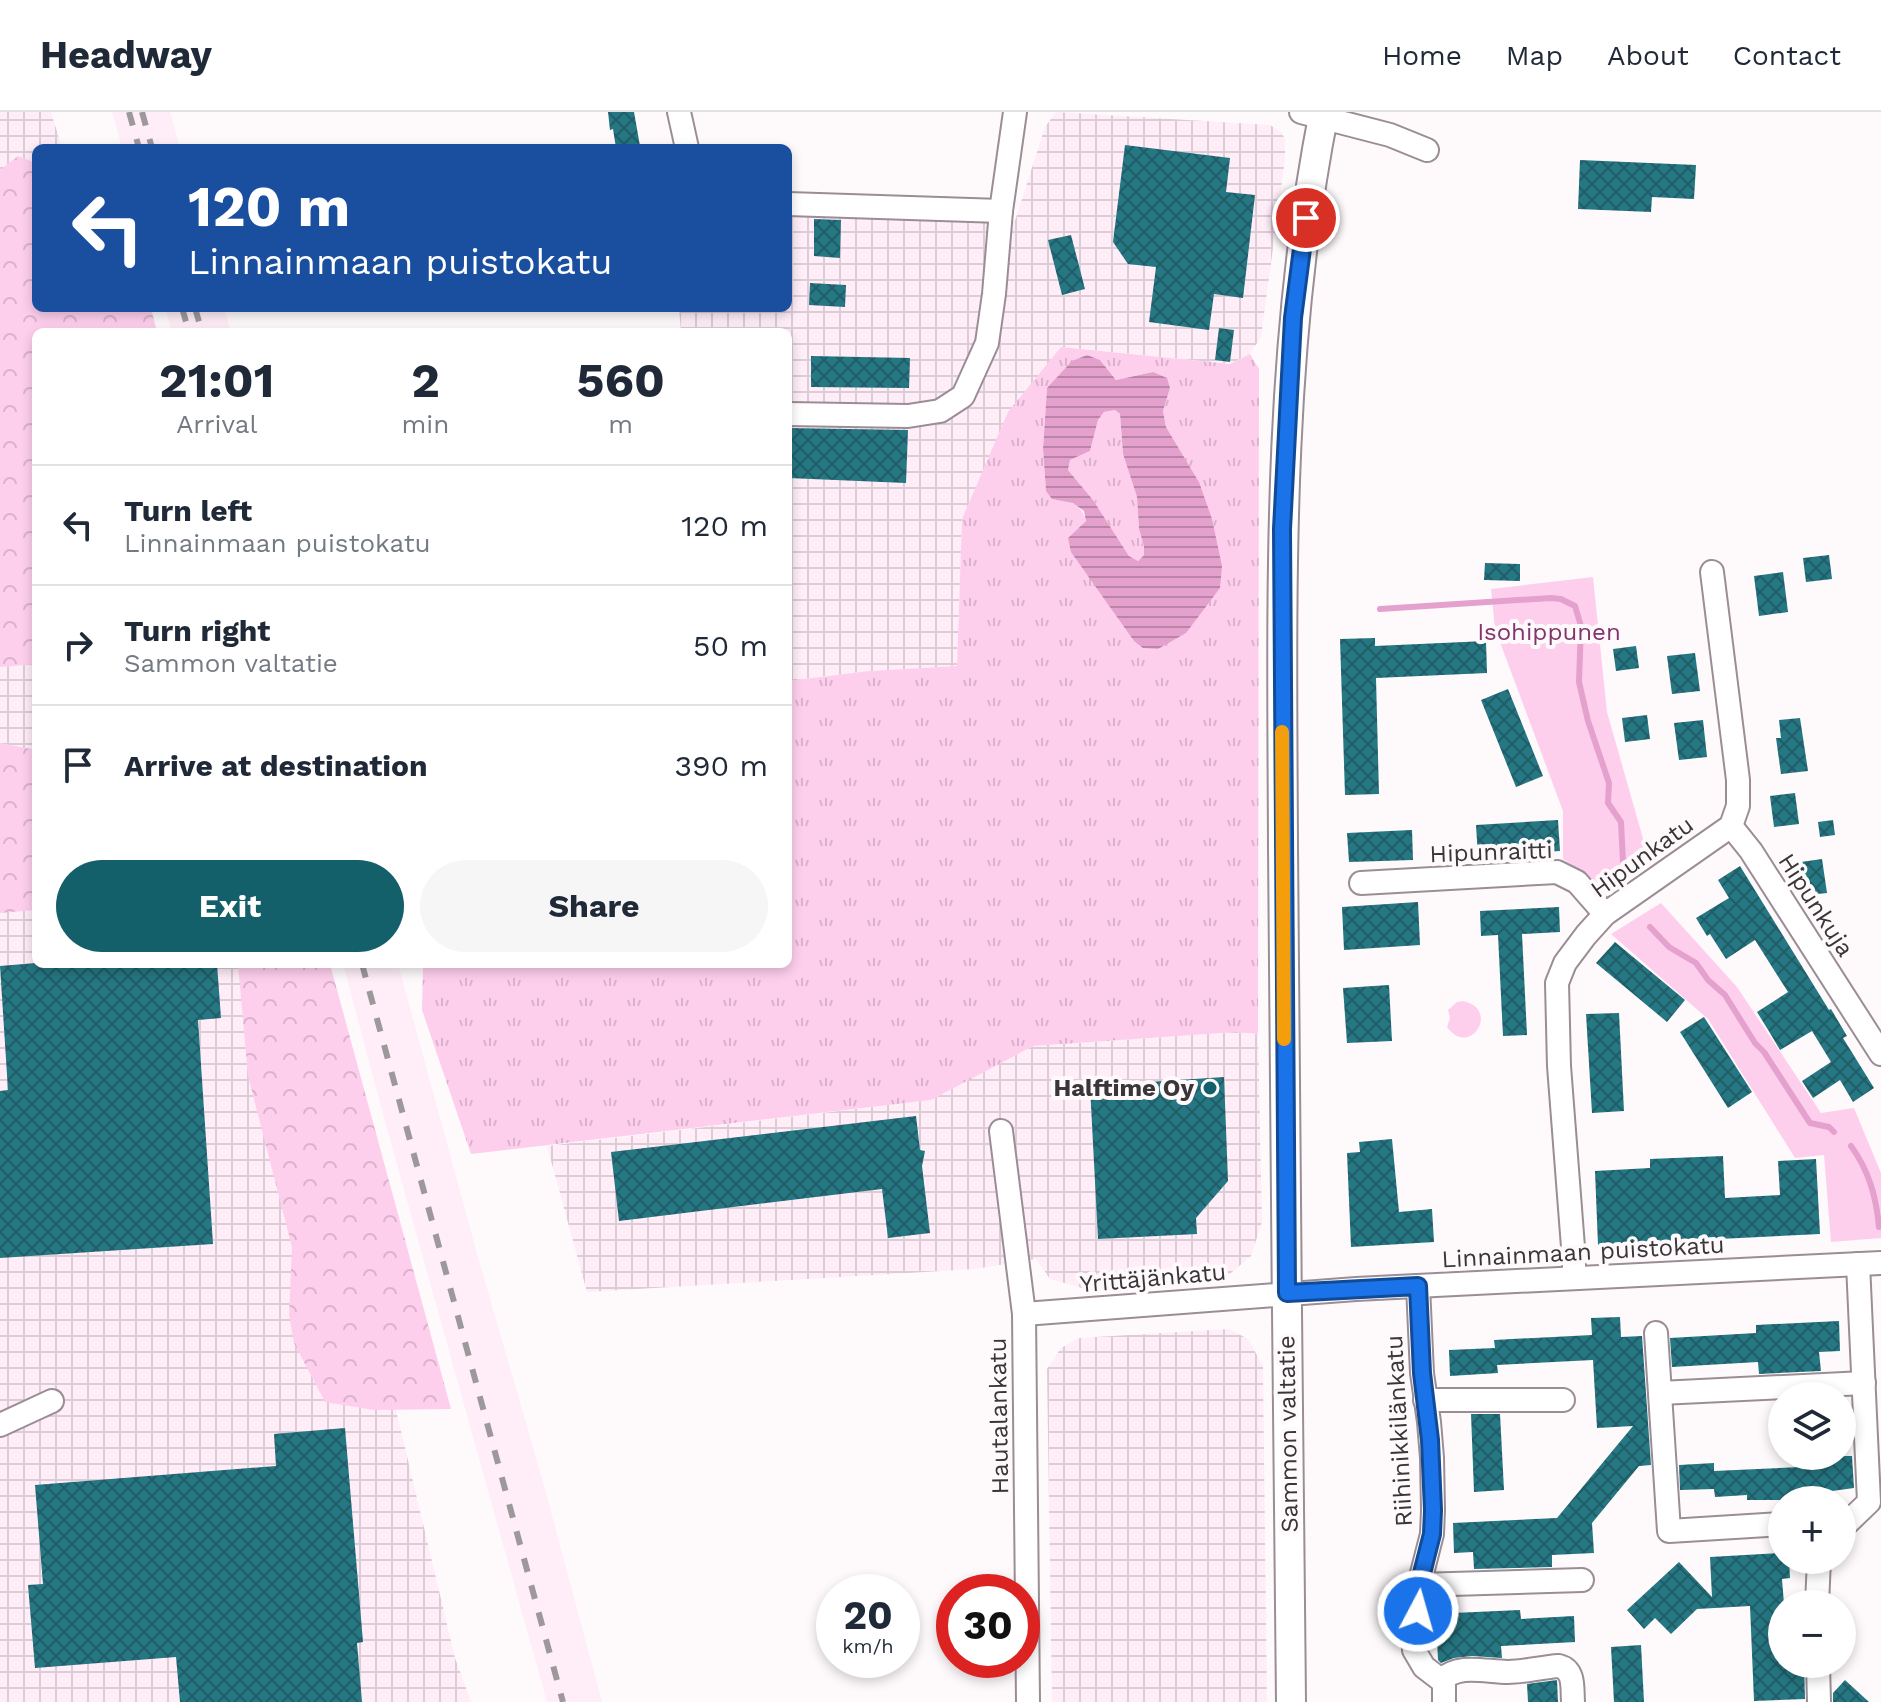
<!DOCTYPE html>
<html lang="en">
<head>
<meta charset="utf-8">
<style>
  :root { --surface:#fff; --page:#f6f6f7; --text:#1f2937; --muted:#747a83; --line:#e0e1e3; --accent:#13606b }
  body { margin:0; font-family:"Work Sans",sans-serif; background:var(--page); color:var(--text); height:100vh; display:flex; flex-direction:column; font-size:30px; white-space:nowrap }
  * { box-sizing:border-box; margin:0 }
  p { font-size:26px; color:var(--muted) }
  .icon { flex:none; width:44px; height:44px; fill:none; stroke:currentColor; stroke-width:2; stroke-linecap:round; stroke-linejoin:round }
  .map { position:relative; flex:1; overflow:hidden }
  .panel { position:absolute; left:32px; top:216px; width:760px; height:640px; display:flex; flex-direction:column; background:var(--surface); border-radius:12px; box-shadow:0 4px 12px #0003 }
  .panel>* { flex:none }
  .top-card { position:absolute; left:32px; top:32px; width:760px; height:168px; border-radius:12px; box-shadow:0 4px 12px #0003; background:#1a4fa0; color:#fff; overflow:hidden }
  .fabs { position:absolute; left:1768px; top:1270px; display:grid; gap:16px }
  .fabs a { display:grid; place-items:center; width:88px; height:88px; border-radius:50%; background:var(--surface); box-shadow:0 4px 12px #0003; font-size:40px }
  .speed { position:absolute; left:816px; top:1462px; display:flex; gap:16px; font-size:40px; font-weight:700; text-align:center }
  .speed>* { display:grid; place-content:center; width:104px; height:104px; border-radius:50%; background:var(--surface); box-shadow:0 4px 12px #0003; line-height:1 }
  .speed small { font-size:20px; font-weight:400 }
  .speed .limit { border:12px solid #d22; background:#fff; color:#111 }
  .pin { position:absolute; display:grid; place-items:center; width:68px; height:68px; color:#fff; margin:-34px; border:4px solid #fff; border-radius:50%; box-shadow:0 2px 8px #0007 }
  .me { position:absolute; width:88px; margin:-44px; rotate:6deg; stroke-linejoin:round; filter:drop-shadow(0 0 6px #0008) }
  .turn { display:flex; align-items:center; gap:28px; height:168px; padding:0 24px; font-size:36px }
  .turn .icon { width:104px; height:104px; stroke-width:2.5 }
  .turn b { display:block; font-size:56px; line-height:68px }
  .eta { display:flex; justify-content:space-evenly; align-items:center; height:136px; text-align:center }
  .eta b { font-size:48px; font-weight:700; line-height:56px }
  .action { display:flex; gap:16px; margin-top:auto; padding:16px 24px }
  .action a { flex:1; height:92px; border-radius:48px; background:var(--accent); color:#fff; font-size:32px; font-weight:700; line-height:92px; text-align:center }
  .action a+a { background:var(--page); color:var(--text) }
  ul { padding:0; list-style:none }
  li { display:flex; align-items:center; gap:24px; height:120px; padding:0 24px; border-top:2px solid var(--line) }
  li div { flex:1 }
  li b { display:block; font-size:30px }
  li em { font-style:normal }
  header { display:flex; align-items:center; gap:48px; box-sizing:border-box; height:112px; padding:0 40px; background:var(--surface); border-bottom:2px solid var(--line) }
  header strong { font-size:38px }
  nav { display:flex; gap:44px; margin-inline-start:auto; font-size:28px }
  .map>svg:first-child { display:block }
  .built { fill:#ffedf8 }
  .industrial { fill:url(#industrial-grid) }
  .grass { fill:url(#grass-tufts); fill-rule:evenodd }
  .forest { fill:url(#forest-crowns) }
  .park { fill:#fecfed }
  .water { fill:url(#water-rules); fill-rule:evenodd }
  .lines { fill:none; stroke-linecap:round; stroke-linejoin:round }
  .stream { stroke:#e4a1cd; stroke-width:6 }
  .building { fill:url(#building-cross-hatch) }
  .minor-casing { stroke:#9b8d96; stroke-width:26 }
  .major-casing { stroke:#9b8d96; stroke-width:32 }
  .minor { stroke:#fff; stroke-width:22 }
  .major { stroke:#fff; stroke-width:28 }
  .rail { stroke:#9d999b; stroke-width:6; stroke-dasharray:14 14; stroke-linecap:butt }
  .route-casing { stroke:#114b97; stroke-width:20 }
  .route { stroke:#1a73e8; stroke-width:14 }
  .slow { stroke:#f59e0b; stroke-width:14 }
  .poi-dot { fill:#13606b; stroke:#fefafc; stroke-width:3 }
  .labels { text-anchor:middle; stroke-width:8; stroke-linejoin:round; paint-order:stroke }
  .park-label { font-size:24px; fill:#82346c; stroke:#fefafc }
  .street-label { font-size:24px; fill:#3a3538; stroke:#fefafc }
  .poi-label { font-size:24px; font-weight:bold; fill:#3a3538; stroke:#fefafc; text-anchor:end }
</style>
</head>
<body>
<header>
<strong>Headway</strong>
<nav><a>Home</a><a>Map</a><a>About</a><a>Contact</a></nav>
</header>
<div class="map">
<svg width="1881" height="1590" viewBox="0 0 1881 1590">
  <defs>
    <pattern id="industrial-grid" width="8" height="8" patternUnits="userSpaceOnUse" patternTransform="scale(2)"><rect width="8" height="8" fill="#ffedf8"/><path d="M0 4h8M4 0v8" fill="none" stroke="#dbccd5"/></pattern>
    <pattern id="grass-tufts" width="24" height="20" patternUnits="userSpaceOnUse" patternTransform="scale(2)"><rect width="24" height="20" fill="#fecfed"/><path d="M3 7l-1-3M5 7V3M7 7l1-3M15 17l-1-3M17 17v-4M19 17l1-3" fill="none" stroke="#dab2cc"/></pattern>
    <pattern id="forest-crowns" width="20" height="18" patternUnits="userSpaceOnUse" patternTransform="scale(2)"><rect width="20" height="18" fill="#fecfed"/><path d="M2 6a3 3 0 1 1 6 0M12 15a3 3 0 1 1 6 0" fill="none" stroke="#dab2cc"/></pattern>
    <pattern id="water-rules" width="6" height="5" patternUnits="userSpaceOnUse" patternTransform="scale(2)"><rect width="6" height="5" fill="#e4a1cd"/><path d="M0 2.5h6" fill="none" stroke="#ba84a7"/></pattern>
    <pattern id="building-cross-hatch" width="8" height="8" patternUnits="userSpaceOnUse" patternTransform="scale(2)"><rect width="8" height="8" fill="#257783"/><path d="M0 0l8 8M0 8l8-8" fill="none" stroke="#205d66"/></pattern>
  </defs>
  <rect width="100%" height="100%" fill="#fefafc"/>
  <!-- built -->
  <g class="built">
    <path d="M112 0H170L180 36H122Z"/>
    <path d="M165 196H224L231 220H172Z"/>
    <path d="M343 852H398L476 1138 543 1370 602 1590H547L384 1006Z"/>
  </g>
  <!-- industrial -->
  <g class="industrial">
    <path d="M0 0H51L62 36H36V852H290L455 1546 471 1590H0Z"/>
    <path d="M1056 0 1270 13 1281 20 1285 27V47L1261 225 1250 242 1230 252 1062 235 962 407 957 554 869 559 788 569V220H681L679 196H788V102L1015 109 1045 15Z"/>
    <path d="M1236 920 1258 922 1262 1110 1251 1144 1225 1166 1082 1176 1050 1167 1036 1147 975 1157 587 1180 547 1034 930 988 1033 934Z"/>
    <path d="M1229 1217 1248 1227 1263 1254 1267 1590H1052L1047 1257 1061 1236 1079 1226Z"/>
  </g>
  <!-- grass -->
  <g class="grass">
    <path d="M1061 235 1230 252 1250 242 1259 257 1258 922 1236 920 1033 934 931 988 471 1042 422 898 423 852H788V569L869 559 957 554 962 407 1008 300ZM1100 248 1116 268 1153 260 1170 276 1163 299 1166 315 1199 370 1134 529 1068 426 1086 409C1082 390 1062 386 1046 379L1043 337 1047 276Z"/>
    <path d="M1115 298 1120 302 1123 342 1137 385 1139 417 1144 434V443L1138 449 1129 444 1093 388 1068 358 1070 348 1090 339 1098 308 1104 300Z"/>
  </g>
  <!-- forest -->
  <g class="forest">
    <path d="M18 44 36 51V196H151L157 220H36V552L0 555V58Z"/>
    <path d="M0 631 36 638V798L0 801Z"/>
    <path d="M238 852H330L451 1297 374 1298 325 1290 294 1231 289 1203 292 1135 248 964Z"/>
  </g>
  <!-- park -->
  <g class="park">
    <path d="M1593 465 1607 600 1648 744 1606 777 1563 747V699L1495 517 1491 477Z"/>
    <path d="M1661 791 1737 875 1821 1001 1854 996 1881 1061V1126L1831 1130 1824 1043 1795 1046 1708 907 1611 822Z"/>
    <path d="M1463 889C1501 897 1470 947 1447 915L1450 906 1448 898 1457 890Z"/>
  </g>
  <!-- water -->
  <path class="water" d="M1087 243 1100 248 1116 268 1153 260 1167 266 1170 276 1163 299 1166 315 1199 370 1212 407 1222 454 1220 476 1186 521 1158 537 1143 536 1134 529 1071 440 1068 426 1086 409 1084 399 1073 391 1052 387 1046 379 1043 337 1047 276 1072 249ZM1115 298 1120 302 1123 342 1137 385 1139 417 1144 434V443L1138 449 1129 444 1093 388 1068 358 1070 348 1090 339 1098 308 1104 300Z"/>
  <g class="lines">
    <!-- stream -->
    <g class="stream">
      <path d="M1380 497 1551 486 1561 487 1575 494 1581 514 1579 570 1588 609 1609 671 1608 691 1621 710 1623 750"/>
      <path d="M1650 815 1669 835 1696 851 1708 868 1725 883 1755 931 1764 940 1810 1011 1829 1015 1834 1020"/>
      <path d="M1851 1034C1869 1059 1876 1084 1879 1115"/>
    </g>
  </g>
  <!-- building -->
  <g class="building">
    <path d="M608 0H634L640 34 616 36 613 17 610 18Z"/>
    <path d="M1125 33 1230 46 1226 80 1255 83 1243 186 1214 182 1209 218 1149 210 1156 155 1128 152 1113 130Z"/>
    <path d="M1580 48 1696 53 1694 87 1652 85 1651 100 1578 97Z"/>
    <path d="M814 107 841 108 840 146 814 144Z"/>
    <path d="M1071 123 1085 177 1062 183 1048 128Z"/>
    <path d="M810 171 846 173 845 195 809 193Z"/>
    <path d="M1219 216 1234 218 1230 250 1215 248Z"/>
    <path d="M811 244 910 246 909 276 811 275Z"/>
    <path d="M788 316 908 318 906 371 788 366Z"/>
    <path d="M1829 443 1832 467 1806 470 1803 446Z"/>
    <path d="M1485 451 1520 452V469L1484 468Z"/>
    <path d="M1783 460 1788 500 1759 504 1754 464Z"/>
    <path d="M1375 526V534L1486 529 1487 561 1376 566 1379 682 1345 683 1340 527Z"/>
    <path d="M1636 534 1639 556 1616 559 1613 537Z"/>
    <path d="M1695 541 1700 579 1672 582 1667 544Z"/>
    <path d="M1508 577 1543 664 1516 675 1481 588Z"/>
    <path d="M1647 603 1650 627 1625 630 1622 606Z"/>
    <path d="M1800 606 1808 659 1781 662 1776 626H1781L1779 608Z"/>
    <path d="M1703 608 1707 645 1679 648 1674 611Z"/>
    <path d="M1795 681 1799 712 1774 715 1770 684Z"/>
    <path d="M1558 708 1560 739 1478 744 1476 713Z"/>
    <path d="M1833 708 1835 723 1820 725 1818 710Z"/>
    <path d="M1412 718 1413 748 1349 750 1347 721Z"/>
    <path d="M1822 747 1827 781 1799 784 1794 751Z"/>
    <path d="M1740 754 1829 898 1831 897 1847 924 1843 926 1874 976 1853 990 1840 968 1813 986 1802 969 1831 950 1812 919 1780 938 1770 921 1757 900 1788 880 1755 828 1726 847 1710 822 1707 824 1696 806 1729 786 1718 768Z"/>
    <path d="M1418 790 1420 833 1344 838 1342 795Z"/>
    <path d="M1559 795 1560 820 1522 822 1527 923 1503 924 1498 823 1481 824 1480 799Z"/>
    <path d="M1615 830 1685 888 1667 910 1596 851Z"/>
    <path d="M36 851 217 852 221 906 198 908 213 1132 0 1146V979L8 978 0 854Z"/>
    <path d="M1389 873 1392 929 1347 931 1343 876Z"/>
    <path d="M1619 901 1624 999 1592 1001 1586 902Z"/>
    <path d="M1704 905 1752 980 1728 996 1680 920Z"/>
    <path d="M1224 965 1228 1069 1196 1106 1197 1122 1098 1127 1090 974Z"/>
    <path d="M916 1004 920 1038 925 1039 922 1054 930 1121 888 1126 882 1077 619 1109 611 1040Z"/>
    <path d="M1392 1027 1399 1100 1432 1097 1434 1130 1351 1135 1347 1041 1360 1040 1359 1030Z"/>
    <path d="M1723 1044 1725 1086 1780 1083 1778 1049 1816 1047 1820 1122 1598 1133 1595 1059 1650 1056V1047Z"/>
    <path d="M1620 1205 1621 1225 1642 1224 1651 1353 1639 1354 1592 1411 1594 1441 1552 1443V1455L1474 1457 1473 1440 1454 1441 1453 1411 1557 1406 1633 1314 1597 1316 1593 1248 1497 1253 1498 1261 1450 1264 1449 1238 1495 1236 1494 1228 1592 1223 1591 1206Z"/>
    <path d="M1839 1209 1840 1239 1819 1240 1821 1259 1759 1262 1758 1250 1672 1255 1670 1226 1756 1221V1213Z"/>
    <path d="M1471 1302H1500L1504 1378 1474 1380Z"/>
    <path d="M345 1316 363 1530 357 1531 362 1590H180L176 1545 35 1556 28 1473 43 1472 35 1373 276 1354 274 1322Z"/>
    <path d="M1801 1344H1852L1854 1376 1832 1379V1388H1747V1383L1715 1385 1714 1377 1680 1378 1679 1353 1714 1351V1359L1801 1355Z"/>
    <path d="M1782 1441V1448H1789L1790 1466 1782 1467 1784 1492 1779 1493 1782 1552H1804L1805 1587 1754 1589 1750 1494 1697 1497 1671 1522 1655 1506 1644 1517 1627 1498 1679 1450 1712 1485 1710 1445Z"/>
    <path d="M1520 1498 1521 1507 1574 1504 1575 1530 1501 1534 1502 1546 1472 1544 1454 1546 1441 1551 1438 1548 1437 1528H1432L1431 1502Z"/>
    <path d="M1641 1533 1644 1590H1614L1611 1535Z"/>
    <path d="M1557 1568 1558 1590H1528L1527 1572Z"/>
    <path d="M1845 1568 1869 1590H1833V1581Z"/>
  </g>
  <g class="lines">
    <!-- minor casing -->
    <g class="minor-casing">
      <g id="minor">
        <path d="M679 0 687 36"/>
        <path d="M1301 0 1390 23 1427 38"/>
        <path d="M788 92 1001 99"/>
        <path d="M788 302 908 304 940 299 963 284 987 231 994 182 1001 99 1015 0"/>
        <path d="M1731 714 1751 739 1881 942"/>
        <path d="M1361 771 1557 760 1577 770 1605 802"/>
        <path d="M1001 1019 1024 1202 1028 1590"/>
        <path d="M1574 1165V1148L1559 954 1557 871 1565 851 1586 823 1605 802 1731 714 1738 694V668L1712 460"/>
        <path d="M1418 1174 1422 1261 1429 1310 1432 1346 1433 1398 1432 1422 1419 1473 1417 1508 1413 1528 1414 1538 1424 1555 1441 1568 1444 1573V1590"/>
        <path d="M1024 1202 1356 1177 1881 1151"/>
        <path d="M1656 1221 1669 1419 1782 1412"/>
        <path d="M1660 1281 1864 1271"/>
        <path d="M1425 1288H1563"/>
        <path d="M0 1313 52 1289"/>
        <path d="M1842 1416 1869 1390 1858 1152"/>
        <path d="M1419 1473 1582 1468"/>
        <path d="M1817 1492 1819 1448"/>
        <path d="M1818 1552 1819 1590"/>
        <path d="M1441 1568C1460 1551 1485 1560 1508 1560 1525 1560 1542 1555 1559 1554 1575 1558 1572 1576 1573 1590"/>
      </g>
    </g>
    <!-- major casing -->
    <g class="major-casing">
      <path id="major" d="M1291 1590C1288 1305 1285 1019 1283 734 1282 488 1276 242 1324 0"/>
    </g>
    <!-- minor -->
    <use href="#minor" class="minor"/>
    <!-- major -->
    <use href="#major" class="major"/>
    <!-- rail -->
    <g class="rail">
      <path d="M129 0 139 36"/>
      <path d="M142 0 152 36"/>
      <path d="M182 196 189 220"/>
      <path d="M195 196 202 220"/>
      <path d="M362 852 563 1590"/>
    </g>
  </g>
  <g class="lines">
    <!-- route casing -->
    <g class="route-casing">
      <path id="route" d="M1306 106 1293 206 1282 417 1287 1181 1418 1174 1422 1261 1430 1328 1433 1398 1432 1422 1419 1473 1418 1499"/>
    </g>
    <!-- route -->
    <use href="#route" class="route"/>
    <!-- slow -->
    <path class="slow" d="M1282 620 1284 927"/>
  </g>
  <!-- markers -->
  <circle class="poi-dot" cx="1210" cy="976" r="8"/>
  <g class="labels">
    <!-- park labels -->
    <g class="park-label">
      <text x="1549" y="528">Isohippunen</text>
    </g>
    <!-- street labels -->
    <g class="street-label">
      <text transform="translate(1491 740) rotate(-2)" y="8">Hipunraitti</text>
      <text transform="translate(1642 745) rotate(-36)" y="8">Hipunkatu</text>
      <text transform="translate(1816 793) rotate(57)" y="8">Hipunkuja</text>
      <text transform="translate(1583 1140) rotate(-3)" y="8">Linnainmaan puistokatu</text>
      <text transform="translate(1153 1166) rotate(-5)" y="8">Yrittäjänkatu</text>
      <text transform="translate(999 1304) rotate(-91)" y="8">Hautalankatu</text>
      <text transform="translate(1399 1319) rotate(-93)" y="8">Riihinikkilänkatu</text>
      <text transform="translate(1288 1322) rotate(-91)" y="8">Sammon valtatie</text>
    </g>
    <!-- poi labels -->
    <g class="poi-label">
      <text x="1194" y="984">Halftime Oy</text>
    </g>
  </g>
</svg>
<div class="fabs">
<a><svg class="icon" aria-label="layers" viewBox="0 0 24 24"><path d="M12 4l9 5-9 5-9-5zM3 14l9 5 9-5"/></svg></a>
<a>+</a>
<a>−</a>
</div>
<div class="speed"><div>20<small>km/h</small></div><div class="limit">30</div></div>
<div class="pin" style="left:1306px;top:106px;background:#d93025"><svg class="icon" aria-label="arrive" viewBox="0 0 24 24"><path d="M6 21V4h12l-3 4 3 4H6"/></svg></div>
<svg class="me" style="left:1418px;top:1499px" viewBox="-20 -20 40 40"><circle r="17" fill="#1a73e8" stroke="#fff" stroke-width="3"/><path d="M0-11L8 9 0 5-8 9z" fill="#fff"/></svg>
<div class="top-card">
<div class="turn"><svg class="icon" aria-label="left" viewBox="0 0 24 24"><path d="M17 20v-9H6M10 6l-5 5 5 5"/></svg><div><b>120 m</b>Linnainmaan puistokatu</div></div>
</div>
<section class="panel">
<div class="eta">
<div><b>21:01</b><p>Arrival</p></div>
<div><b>2</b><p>min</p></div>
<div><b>560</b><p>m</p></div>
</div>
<ul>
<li><svg class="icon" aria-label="left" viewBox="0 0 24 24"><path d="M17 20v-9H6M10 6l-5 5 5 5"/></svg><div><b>Turn left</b><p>Linnainmaan puistokatu</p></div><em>120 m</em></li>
<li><svg class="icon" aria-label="right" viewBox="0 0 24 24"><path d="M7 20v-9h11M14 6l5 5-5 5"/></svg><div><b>Turn right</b><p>Sammon valtatie</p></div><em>50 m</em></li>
<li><svg class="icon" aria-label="arrive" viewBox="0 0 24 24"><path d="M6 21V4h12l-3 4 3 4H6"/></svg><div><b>Arrive at destination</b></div><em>390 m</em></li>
</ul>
<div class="action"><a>Exit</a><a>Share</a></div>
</section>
</div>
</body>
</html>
